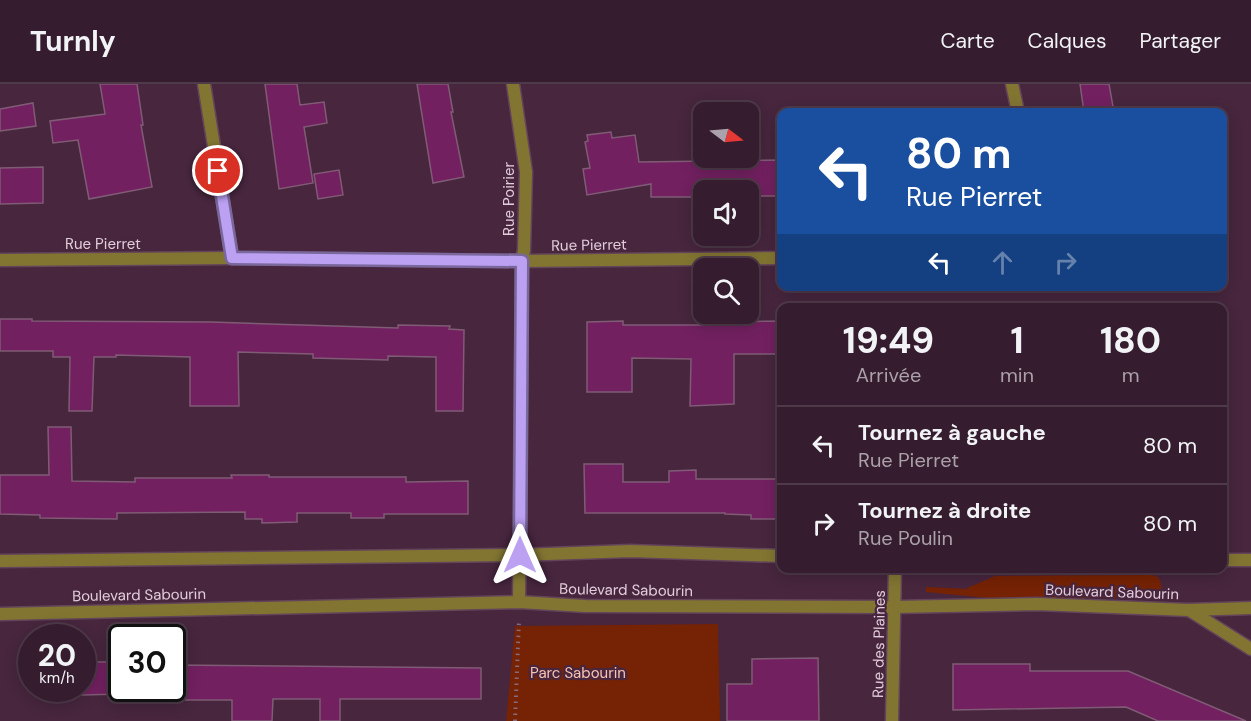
<!DOCTYPE html>
<html lang="fr">
<head>
<meta charset="utf-8">
<style>
  :root { --surface:#351c2e; --page:#40293a; --text:#f1f3f6; --muted:#aaa1aa; --line:#4f3a4a }
  body { margin:0; font-family:"DM Sans",sans-serif; background:var(--page); color:var(--text); height:100vh; display:flex; flex-direction:column; font-size:22px; white-space:nowrap }
  * { box-sizing:border-box; margin:0 }
  p { font-size:20px; color:var(--muted) }
  .icon { flex:none; width:33px; height:33px; fill:none; stroke:currentColor; stroke-width:2; stroke-linecap:round; stroke-linejoin:round }
  .map { position:relative; flex:1; overflow:hidden }
  .side { position:absolute; left:777px; top:219px; width:450px; height:270px; display:flex; flex-direction:column; background:var(--surface); border-radius:12px; box-shadow:0 3px 15px #0003,0 0 0 2px var(--line) }
  .side>* { flex:none }
  .hud { position:absolute; left:777px; top:24px; width:450px; height:183px; border-radius:12px; box-shadow:0 3px 15px #0003,0 0 0 2px var(--line); background:#1a4fa0; color:#fff; overflow:hidden }
  .needle { width:39px; rotate:106deg }
  .controls { position:absolute; left:693px; top:18px; display:grid; gap:12px }
  .controls a { display:grid; place-items:center; width:66px; height:66px; border-radius:12px; background:var(--surface); box-shadow:0 3px 15px #0003,0 0 0 2px var(--line); font-size:30px }
  .speed { position:absolute; left:18px; top:540px; display:flex; gap:12px; font-size:30px; font-weight:700; text-align:center }
  .speed>* { display:grid; place-content:center; width:78px; height:78px; border-radius:50%; background:var(--surface); box-shadow:0 3px 15px #0003,0 0 0 2px var(--line); line-height:1 }
  .speed small { font-size:15px; font-weight:400 }
  .speed .limit { border:3px solid #111; border-radius:9px; background:#fff; color:#111 }
  .pin { position:absolute; display:grid; place-items:center; width:51px; height:51px; color:#fff; margin:-26px; border:3px solid #fff; border-radius:50%; box-shadow:0 2px 6px #0007 }
  .me { position:absolute; width:66px; margin:-33px; rotate:0deg; stroke-linejoin:round; filter:drop-shadow(0 0 4px #0008) }
  .turn { display:flex; align-items:center; gap:21px; height:126px; padding:0 30px; font-size:27px }
  .turn .icon { width:78px; height:78px; stroke-width:2.5 }
  .turn b { display:block; font-size:42px; line-height:51px }
  .lanes { display:flex; align-items:center; height:57px; padding:0 30px; background:#0003; justify-content:center; gap:30px; direction:ltr }
  .lanes .off { opacity:.35 }
  .eta { display:flex; justify-content:space-evenly; align-items:center; height:102px; text-align:center }
  .eta b { font-size:36px; font-weight:700; line-height:42px }
  ul { padding:0; list-style:none }
  li { display:flex; align-items:center; gap:18px; height:78px; padding:0 30px; border-top:2px solid var(--line) }
  li div { flex:1 }
  li b { display:block; font-size:22px }
  li em { font-style:normal }
  header { display:flex; align-items:center; gap:36px; box-sizing:border-box; height:84px; padding:0 30px; background:var(--surface); border-bottom:2px solid var(--line) }
  header strong { font-size:28px }
  nav { display:flex; gap:33px; margin-inline-start:auto; font-size:21px }
  .map>svg:first-child { display:block }
  .green { fill:#762204 }
  .building { fill:#722060; stroke:#805b75; stroke-width:1.5 }
  .lines { fill:none; stroke-linecap:round; stroke-linejoin:round }
  .minor-casing { stroke:#63445a; stroke-width:15 }
  .tertiary-casing { stroke:#63445a; stroke-width:15 }
  .path { stroke:#866a7e; stroke-width:4; stroke-dasharray:1.5 4.5; stroke-linecap:butt }
  .minor { stroke:#827532; stroke-width:12 }
  .tertiary { stroke:#827532; stroke-width:12 }
  .route-casing { stroke:#7a689d; stroke-width:15 }
  .route { stroke:#bca0f2; stroke-width:10 }
  .labels { text-anchor:middle; stroke-width:4.5; stroke-linejoin:round; paint-order:stroke }
  .street-label { font-size:15px; fill:#e2cddb; stroke:#47263e }
  .park-label { font-size:15px; fill:#f9c3b2; stroke:#47263e }
</style>
</head>
<body>
<header>
<strong>Turnly</strong>
<nav><a>Carte</a><a>Calques</a><a>Partager</a></nav>
</header>
<div class="map">
<svg width="1251" height="637" viewBox="0 0 1251 637">
  <rect width="100%" height="100%" fill="#47263e"/>
  <!-- green -->
  <g class="green">
    <path d="M1152 491 1158 493C1164 503 1162 509 1152 514H988L926 508V503L965 505 995 492Z"/>
    <path d="M718 540 720 637H506L515 542Z"/>
  </g>
  <!-- building -->
  <g class="building">
    <path d="M100 0H137L143 41H141L152 103 89 115 78 56 53 59 50 37 105 30Z"/>
    <path d="M265 0H297L300 21 324 18 327 39 304 43 313 99 279 105Z"/>
    <path d="M417 0H448L453 28H451L464 93 433 99Z"/>
    <path d="M1080 0H1109L1114 28H1084Z"/>
    <path d="M33 19 36 42 0 47V25Z"/>
    <path d="M611 48 612 54 635 51 639 78 782 76V112H748V106H701V113H651V100L587 111 583 85 590 84 585 58 588 57 587 51Z"/>
    <path d="M43 83V119L0 120V84Z"/>
    <path d="M339 86 343 111 318 115 314 90Z"/>
    <path d="M0 235H32V237L211 238 398 244V241L450 242 449 245 464 246 463 327H436V273L388 272V276L313 274V270L238 268 239 322H190V273L116 271V273H94L92 327H69L70 273H53V267H0Z"/>
    <path d="M623 237V241H718V238L782 237V270H734V320L690 322 691 275 632 274V308H587V238Z"/>
    <path d="M48 343H71L72 397 135 398V394H232L231 391H269V393H406V398L468 397V430H384V434H351V429H297V438L262 439V435H245V428L117 429V435L40 434V431L0 430V391H49Z"/>
    <path d="M584 380H623V398H669V387L696 386V395H782V431H778V435H751V431L725 430V429H585Z"/>
    <path d="M818 574 819 637H727V600H752V575Z"/>
    <path d="M82 578H122V610L82 611Z"/>
    <path d="M953 580H1030V587H1128L1246 637H1158L1126 623 953 626Z"/>
    <path d="M172 581 481 584V615H340V637H320V615H273L272 637H232V616H172Z"/>
  </g>
  <g class="lines">
    <!-- minor casing -->
    <g class="minor-casing">
      <g id="minor">
        <path d="M204 0 232 174"/>
        <path d="M513 0 526 88 524 166 522 177 519 518"/>
        <path d="M1012 0 1018 28"/>
        <path d="M0 176 232 174 522 177 782 174"/>
        <path d="M892 637 895 484"/>
      </g>
    </g>
    <!-- tertiary casing -->
    <g class="tertiary-casing">
      <g id="tertiary">
        <path d="M1222 476H1251"/>
        <path d="M0 477 520 471 630 467 782 472"/>
        <path d="M1189 526 1251 565"/>
        <path d="M0 530 519 518 585 522 895 523 1037 520 1188 526 1251 524"/>
      </g>
    </g>
    <!-- path -->
    <path class="path" d="M515 637 519 536"/>
    <!-- minor -->
    <use href="#minor" class="minor"/>
    <!-- tertiary -->
    <use href="#tertiary" class="tertiary"/>
  </g>
  <g class="lines">
    <!-- route casing -->
    <g class="route-casing">
      <path id="route" d="M218 87 232 174 522 177 520 471"/>
    </g>
    <!-- route -->
    <use href="#route" class="route"/>
  </g>
  <g class="labels">
    <!-- street labels -->
    <g class="street-label">
      <text transform="translate(509 115) rotate(-90)" y="5">Rue Poirier</text>
      <text x="103" y="165">Rue Pierret</text>
      <text transform="translate(589 161) rotate(-1)" y="5">Rue Pierret</text>
      <text transform="translate(626 506) rotate(1)" y="5">Boulevard Sabourin</text>
      <text transform="translate(1112 508) rotate(2)" y="5">Boulevard Sabourin</text>
      <text transform="translate(139 511) rotate(-1)" y="5">Boulevard Sabourin</text>
      <text transform="translate(879 560) rotate(-89)" y="5">Rue des Plaines</text>
    </g>
    <!-- park labels -->
    <g class="park-label">
      <text x="578" y="594">Parc Sabourin</text>
    </g>
  </g>
</svg>
<div class="controls">
<a><svg class="needle" viewBox="-14 -14 28 28"><path d="M0-13l5 13h-10z" fill="#e53935"/><path d="M0 13l5-13h-10z" fill="#aaa1aa"/></svg></a>
<a><svg class="icon" aria-label="sound" viewBox="0 0 24 24"><path d="M4 9h4l5-4v14l-5-4H4zM17 9q2 3 0 6"/></svg></a>
<a><svg class="icon" aria-label="search" viewBox="0 0 24 24"><circle cx="10" cy="10" r="6"/><path d="M15 15l6 6"/></svg></a>
</div>
<div class="speed"><div>20<small>km/h</small></div><div class="limit">30</div></div>
<div class="pin" style="left:218px;top:87px;background:#d93025"><svg class="icon" aria-label="arrive" viewBox="0 0 24 24"><path d="M6 21V4h12l-3 4 3 4H6"/></svg></div>
<svg class="me" style="left:520px;top:471px" viewBox="-20 -20 40 40"><path d="M0-17L14 15 0 8-14 15z" fill="#bca0f2" stroke="#fff" stroke-width="4"/></svg>
<div class="hud">
<div class="turn"><svg class="icon" aria-label="left" viewBox="0 0 24 24"><path d="M17 20v-9H6M10 6l-5 5 5 5"/></svg><div><b>80 m</b>Rue Pierret</div></div>
<div class="lanes"><svg class="icon" aria-label="left" viewBox="0 0 24 24"><path d="M17 20v-9H6M10 6l-5 5 5 5"/></svg><svg class="icon off" aria-label="ahead" viewBox="0 0 24 24"><path d="M12 20V5M6 11l6-6 6 6"/></svg><svg class="icon off" aria-label="right" viewBox="0 0 24 24"><path d="M7 20v-9h11M14 6l5 5-5 5"/></svg></div>
</div>
<section class="side">
<div class="eta">
<div><b>19:49</b><p>Arrivée</p></div>
<div><b>1</b><p>min</p></div>
<div><b>180</b><p>m</p></div>
</div>
<ul>
<li><svg class="icon" aria-label="left" viewBox="0 0 24 24"><path d="M17 20v-9H6M10 6l-5 5 5 5"/></svg><div><b>Tournez à gauche</b><p>Rue Pierret</p></div><em>80 m</em></li>
<li><svg class="icon" aria-label="right" viewBox="0 0 24 24"><path d="M7 20v-9h11M14 6l5 5-5 5"/></svg><div><b>Tournez à droite</b><p>Rue Poulin</p></div><em>80 m</em></li>
</ul>
</section>
</div>
</body>
</html>
